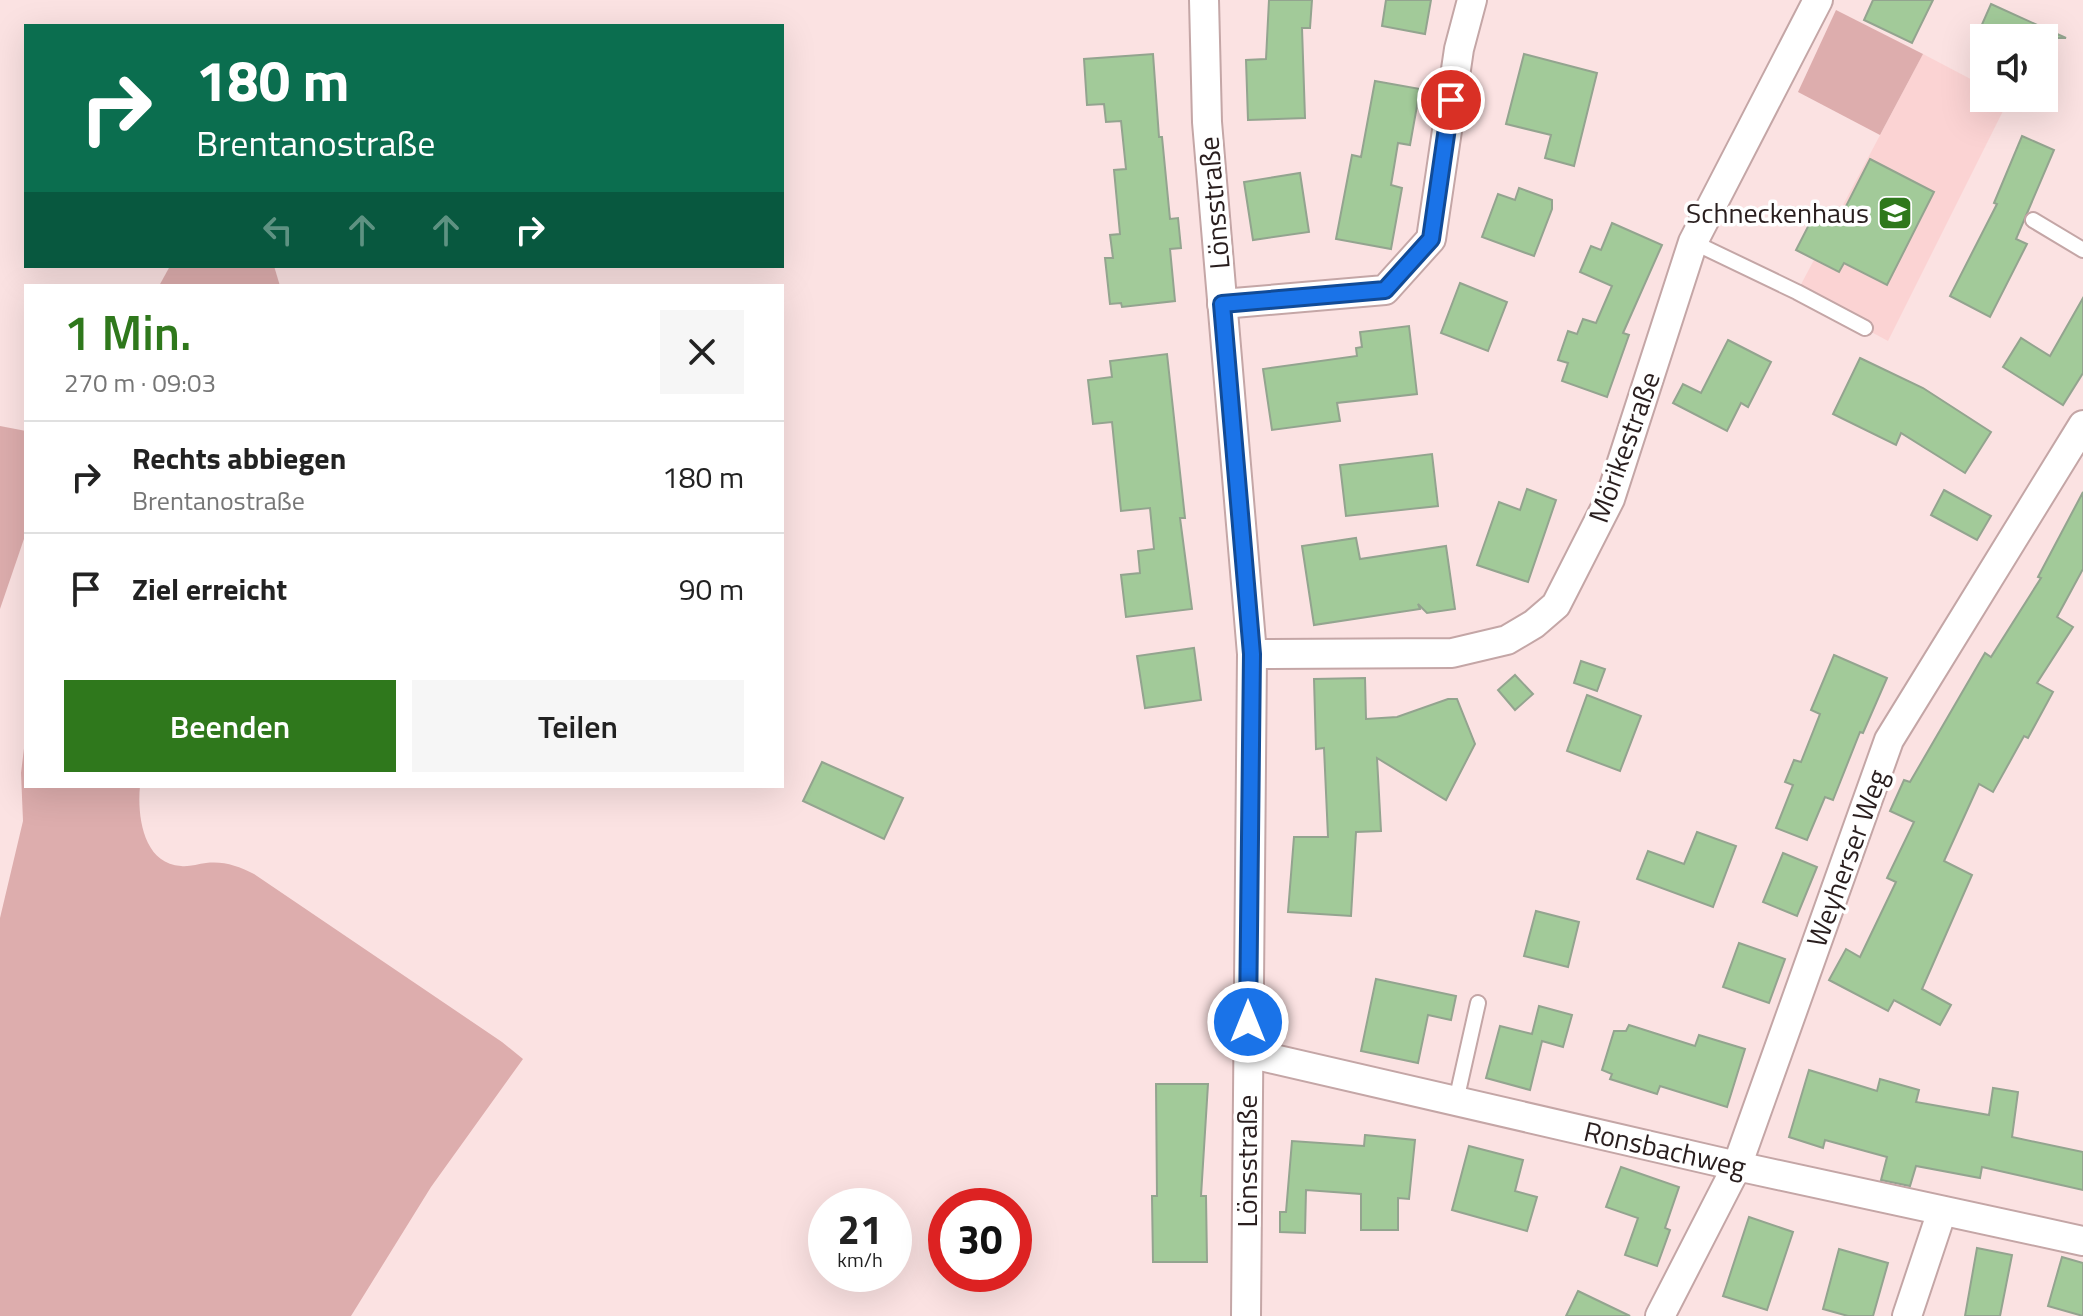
<!DOCTYPE html>
<html lang="de">
<head>
<meta charset="utf-8">
<style>
  :root { --surface:#fff; --page:#f6f6f6; --text:#222; --muted:#767676; --line:#e0e0e0; --accent:#2f781c }
  body { margin:0; font-family:"Titillium Web",sans-serif; background:var(--page); color:var(--text); height:100vh; display:flex; flex-direction:column; font-size:30px; white-space:nowrap }
  * { box-sizing:border-box; margin:0 }
  p { font-size:26px; color:var(--muted) }
  .icon { flex:none; width:44px; height:44px; fill:none; stroke:currentColor; stroke-width:2; stroke-linecap:round; stroke-linejoin:round }
  .map { position:relative; flex:1; overflow:hidden }
  .drawer { position:absolute; left:24px; top:284px; width:760px; height:504px; display:flex; flex-direction:column; background:var(--surface); border-radius:0px; box-shadow:0 8px 32px #0002 }
  .drawer>* { flex:none }
  .banner { position:absolute; left:24px; top:24px; width:760px; height:244px; border-radius:0px; box-shadow:0 8px 32px #0002; background:#0b6e4f; color:#fff; overflow:hidden }
  .buttons { position:absolute; left:1970px; top:24px; display:grid; gap:16px }
  .buttons a { display:grid; place-items:center; width:88px; height:88px; border-radius:0px; background:var(--surface); box-shadow:0 8px 32px #0002; font-size:40px }
  .speed { position:absolute; left:808px; top:1188px; display:flex; gap:16px; font-size:40px; font-weight:700; text-align:center }
  .speed>* { display:grid; place-content:center; width:104px; height:104px; border-radius:50%; background:var(--surface); box-shadow:0 8px 32px #0002; line-height:1 }
  .speed small { font-size:20px; font-weight:400 }
  .speed .limit { border:12px solid #d22; background:#fff; color:#111 }
  .pin { position:absolute; display:grid; place-items:center; width:68px; height:68px; color:#fff; margin:-34px; border:4px solid #fff; border-radius:50%; box-shadow:0 2px 8px #0007 }
  .me { position:absolute; width:88px; margin:-44px; rotate:0deg; stroke-linejoin:round; filter:drop-shadow(0 0 6px #0008) }
  .turn { display:flex; align-items:center; gap:28px; height:168px; padding:0 40px; font-size:36px }
  .turn .icon { width:104px; height:104px; stroke-width:2.5 }
  .turn b { display:block; font-size:56px; line-height:68px }
  .lanes { display:flex; align-items:center; height:76px; padding:0 40px; background:#0003; justify-content:center; gap:40px; direction:ltr }
  .lanes .off { opacity:.35 }
  .round { display:grid; place-items:center; flex:none; width:84px; height:84px; border-radius:0px; background:var(--page) }
  .overview { display:flex; align-items:center; justify-content:space-between; height:136px; padding:0 40px }
  h1 { font-size:48px; font-weight:600; line-height:60px; color:var(--accent) }
  .action { display:flex; gap:16px; margin-top:auto; padding:16px 40px }
  .action a { flex:1; height:92px; border-radius:0px; background:var(--accent); color:#fff; font-size:32px; font-weight:600; line-height:92px; text-align:center }
  .action a+a { background:var(--page); color:var(--text) }
  ul { padding:0; list-style:none }
  li { display:flex; align-items:center; gap:24px; height:112px; padding:0 40px; border-top:2px solid var(--line) }
  li div { flex:1 }
  li b { display:block; font-size:30px }
  li em { font-style:normal }
  .map>svg:first-child { display:block }
  .built { fill:#fbd3d3 }
  .green { fill:#ddadad }
  .building { fill:#a2ca99; stroke:#93a48f; stroke-width:2 }
  .lines { fill:none; stroke-linecap:round; stroke-linejoin:round }
  .lane-casing { stroke:#c4a6a6; stroke-width:18 }
  .street-casing { stroke:#c4a6a6; stroke-width:32 }
  .lane { stroke:#fff; stroke-width:14 }
  .street { stroke:#fff; stroke-width:28 }
  .route-casing { stroke:#114b97; stroke-width:20 }
  .route { stroke:#1a73e8; stroke-width:14 }
  .labels { text-anchor:middle; stroke-width:7; stroke-linejoin:round; paint-order:stroke }
  .street-label { font-size:28px; fill:#291e1e; stroke:#fff }
  .poi-label { font-size:28px; fill:#291e1e; stroke:#fff; text-anchor:end }
</style>
</head>
<body>
<div class="map">
<svg width="2083" height="1316" viewBox="0 0 2083 1316">
  <rect width="100%" height="100%" fill="#fbe2e2"/>
  <!-- built -->
  <path class="built" d="M1923 54 1984 86V98L2009 99 1888 341 1797 292Z"/>
  <!-- green -->
  <g class="green">
    <path d="M1836 10 1923 54 1880 135 1798 92Z"/>
    <path d="M170 266H274L280 286H159Z"/>
    <path d="M0 426 26 431V533L0 609Z"/>
    <path d="M26 732V786H140C137 815 143 864 181 866 189 867 198 864 206 863 224 861 238 866 254 874L502 1042 523 1059 431 1187 351 1316H0V918L23 821 21 773Z"/>
  </g>
  <!-- building -->
  <g class="building">
    <path d="M1269 0H1312L1310 28H1302L1305 118 1248 120 1246 60 1266 59Z"/>
    <path d="M1386 0H1431L1425 34 1382 26Z"/>
    <path d="M1873 0H1933L1912 43 1864 20Z"/>
    <path d="M1991 4 2066 38H1976Z"/>
    <path d="M1153 54 1159 137H1162L1170 219 1178 218 1181 248 1170 249 1175 301 1122 307 1121 303 1110 304 1105 258H1113L1110 235 1120 234 1114 170 1126 169 1121 121 1106 122 1104 104 1087 105 1084 59Z"/>
    <path d="M1524 54 1597 73 1574 166 1545 158 1551 135 1506 124Z"/>
    <path d="M1375 81 1420 89 1410 145 1398 143 1391 185 1402 188 1391 249 1336 239 1352 155 1361 157Z"/>
    <path d="M2022 136 2054 150 2016 239 2027 244 1990 317 1950 296 1997 204 1994 203Z"/>
    <path d="M1870 159 1934 192 1887 285 1844 263 1839 272 1796 250 1816 211 1838 222Z"/>
    <path d="M1300 173 1309 232 1253 240 1244 182Z"/>
    <path d="M1519 188 1552 200V209L1534 256 1482 237 1498 194 1515 200Z"/>
    <path d="M1612 223 1662 245 1623 333 1629 335 1607 397 1562 381 1568 363 1558 360 1568 331 1577 334 1583 319 1596 323 1612 286 1580 272 1591 246 1601 250Z"/>
    <path d="M1460 283 1507 302 1488 351 1441 333Z"/>
    <path d="M2083 298V373L2063 405 2003 367 2021 338 2050 356Z"/>
    <path d="M1409 326 1417 394 1337 403 1340 421 1272 430 1263 369 1357 356 1356 348 1362 347 1360 332Z"/>
    <path d="M1728 340 1771 362 1748 407 1741 403 1727 431 1673 403 1683 384 1701 393Z"/>
    <path d="M1167 354 1185 518H1180L1192 609 1126 617 1121 575 1140 573 1138 551 1154 549 1150 508 1121 511 1112 422 1093 424 1088 380 1112 377 1110 361Z"/>
    <path d="M1860 358 1923 388 1991 432 1965 473 1901 433 1896 445 1833 414Z"/>
    <path d="M1432 454 1438 506 1346 516 1340 465Z"/>
    <path d="M1527 489 1556 500 1528 582 1477 565 1499 502 1520 510Z"/>
    <path d="M1944 490 1991 516 1977 540 1931 515Z"/>
    <path d="M2083 492V569L2057 617 2073 627 2037 683 2053 692 2028 738 2024 736 1993 792 1979 784 1944 861 1972 875 1922 989 1951 1005 1940 1025 1894 1000 1888 1011 1829 980 1846 949 1860 957 1896 882 1887 878 1914 822 1890 811 1904 780 1910 782 1985 653 1991 657 2041 578 2038 577Z"/>
    <path d="M1356 538 1360 559 1446 546 1455 609 1427 613 1418 604 1420 609 1314 625 1302 546Z"/>
    <path d="M1194 648 1201 700 1145 708 1137 656Z"/>
    <path d="M1834 655 1887 678 1863 733 1860 732 1833 800 1825 797 1807 840 1776 828 1793 785 1785 782 1794 760 1801 762 1820 714 1811 710Z"/>
    <path d="M1581 661 1605 669 1597 691 1574 683Z"/>
    <path d="M1515 675 1533 694 1515 710 1498 690Z"/>
    <path d="M1365 678 1366 719 1397 717 1448 699H1457L1475 744 1446 800 1377 758 1381 831 1356 832 1351 916 1288 912 1294 837H1328L1324 748 1316 749 1314 679Z"/>
    <path d="M1587 695 1641 716 1620 771 1567 751Z"/>
    <path d="M822 762 903 798 884 839 803 801Z"/>
    <path d="M1697 832 1736 846 1713 907 1637 879 1648 851 1684 864Z"/>
    <path d="M1783 853 1817 867 1797 916 1763 902Z"/>
    <path d="M1536 911 1579 922 1568 967 1524 956Z"/>
    <path d="M1739 943 1785 959 1769 1003 1723 987Z"/>
    <path d="M1376 979 1456 996 1451 1020 1428 1015 1418 1063 1361 1051Z"/>
    <path d="M1539 1006 1572 1015 1563 1047 1542 1041 1530 1090 1486 1078 1500 1026 1532 1034Z"/>
    <path d="M1629 1025 1695 1046 1699 1035 1745 1049 1727 1107 1660 1086 1657 1094 1610 1079 1612 1074 1602 1070 1614 1031H1626Z"/>
    <path d="M1809 1070 1877 1091 1880 1079 1919 1090 1916 1102 1989 1115 1993 1088 2018 1092 2012 1137 2083 1152V1190L1982 1167 1980 1178 1916 1166 1910 1186 1881 1180 1887 1157 1825 1140 1823 1148 1789 1137Z"/>
    <path d="M1156 1084H1208L1201 1196H1206L1207 1262H1153L1152 1196H1157Z"/>
    <path d="M1365 1135 1415 1140 1409 1199 1398 1198V1230H1361V1194L1306 1190 1305 1233 1280 1232V1212H1286L1292 1141 1364 1146Z"/>
    <path d="M1469 1146 1523 1160 1515 1191 1537 1197 1527 1231 1452 1210Z"/>
    <path d="M1621 1167 1679 1187 1665 1228 1670 1230 1657 1266 1625 1255 1638 1218 1606 1207Z"/>
    <path d="M1749 1217 1793 1232 1767 1310 1723 1296Z"/>
    <path d="M1977 1248 2012 1255 2000 1316H1965Z"/>
    <path d="M1839 1249 1888 1263 1873 1316H1848L1823 1309Z"/>
    <path d="M2062 1257 2083 1263V1316L2048 1306Z"/>
    <path d="M1578 1291 1630 1316H1566Z"/>
  </g>
  <g class="lines">
    <!-- lane casing -->
    <g class="lane-casing">
      <g id="lane">
        <path d="M2033 220 2083 250"/>
        <path d="M1693 242 1797 292 1865 328"/>
        <path d="M1456 1101 1478 1003"/>
      </g>
    </g>
    <!-- street casing -->
    <g class="street-casing">
      <g id="street">
        <path d="M1204 0 1207 122 1252 654 1246 1316"/>
        <path d="M1222 304 1385 290 1431 239 1459 49 1472 0"/>
        <path d="M1252 654 1452 653 1507 640 1534 624 1556 605 1610 499 1693 242 1818 0"/>
        <path d="M1248 1053 1737 1166 2083 1241"/>
        <path d="M1660 1316 1737 1166 1889 740 2083 425"/>
        <path d="M1907 1316 1942 1211"/>
      </g>
    </g>
    <!-- lane -->
    <use href="#lane" class="lane"/>
    <!-- street -->
    <use href="#street" class="street"/>
  </g>
  <g class="lines">
    <!-- route casing -->
    <g class="route-casing">
      <path id="route" d="M1248 1022 1252 654 1222 304 1385 290 1431 239 1451 100"/>
    </g>
    <!-- route -->
    <use href="#route" class="route"/>
  </g>
  <!-- icons -->
  <defs>
    <g id="school-square" transform="scale(1.8)"><rect x="-9" y="-9" width="18" height="18" rx="4" fill="#2f781c" stroke="#fff"/><path d="M0-5L7-2L0 1L-7-2ZM-4 1L0 2.5L4 1V4Q0 6-4 4Z" fill="#fff"/></g>
  </defs>
  <g fill-rule="evenodd">
    <use href="#school-square" x="1895" y="213"/>
  </g>
  <g class="labels">
    <!-- street labels -->
    <g class="street-label">
      <text transform="translate(1214 203) rotate(-95)" y="10">Lönsstraße</text>
      <text transform="translate(1624 447) rotate(-70)" y="10">Mörikestraße</text>
      <text transform="translate(1847 858) rotate(-70)" y="10">Weyherser Weg</text>
      <text transform="translate(1665 1149) rotate(13)" y="10">Ronsbachweg</text>
      <text transform="translate(1247 1161) rotate(-90)" y="10">Lönsstraße</text>
    </g>
    <!-- poi labels -->
    <g class="poi-label">
      <text x="1869" y="223">Schneckenhaus</text>
    </g>
  </g>
</svg>
<div class="buttons">
<a><svg class="icon" aria-label="sound" viewBox="0 0 24 24"><path d="M4 9h4l5-4v14l-5-4H4zM17 9q2 3 0 6"/></svg></a>
</div>
<div class="speed"><div>21<small>km/h</small></div><div class="limit">30</div></div>
<div class="pin" style="left:1451px;top:100px;background:#d93025"><svg class="icon" aria-label="arrive" viewBox="0 0 24 24"><path d="M6 21V4h12l-3 4 3 4H6"/></svg></div>
<svg class="me" style="left:1248px;top:1022px" viewBox="-20 -20 40 40"><circle r="17" fill="#1a73e8" stroke="#fff" stroke-width="3"/><path d="M0-11L8 9 0 5-8 9z" fill="#fff"/></svg>
<div class="banner">
<div class="turn"><svg class="icon" aria-label="right" viewBox="0 0 24 24"><path d="M7 20v-9h11M14 6l5 5-5 5"/></svg><div><b>180 m</b>Brentanostraße</div></div>
<div class="lanes"><svg class="icon off" aria-label="left" viewBox="0 0 24 24"><path d="M17 20v-9H6M10 6l-5 5 5 5"/></svg><svg class="icon off" aria-label="ahead" viewBox="0 0 24 24"><path d="M12 20V5M6 11l6-6 6 6"/></svg><svg class="icon off" aria-label="ahead" viewBox="0 0 24 24"><path d="M12 20V5M6 11l6-6 6 6"/></svg><svg class="icon" aria-label="right" viewBox="0 0 24 24"><path d="M7 20v-9h11M14 6l5 5-5 5"/></svg></div>
</div>
<section class="drawer">
<div class="overview"><div><h1>1 Min.</h1><p>270 m · 09:03</p></div><a class="round"><svg class="icon" aria-label="close" viewBox="0 0 24 24"><path d="M6 6l12 12M18 6L6 18"/></svg></a></div>
<ul>
<li><svg class="icon" aria-label="right" viewBox="0 0 24 24"><path d="M7 20v-9h11M14 6l5 5-5 5"/></svg><div><b>Rechts abbiegen</b><p>Brentanostraße</p></div><em>180 m</em></li>
<li><svg class="icon" aria-label="arrive" viewBox="0 0 24 24"><path d="M6 21V4h12l-3 4 3 4H6"/></svg><div><b>Ziel erreicht</b></div><em>90 m</em></li>
</ul>
<div class="action"><a>Beenden</a><a>Teilen</a></div>
</section>
</div>
</body>
</html>
